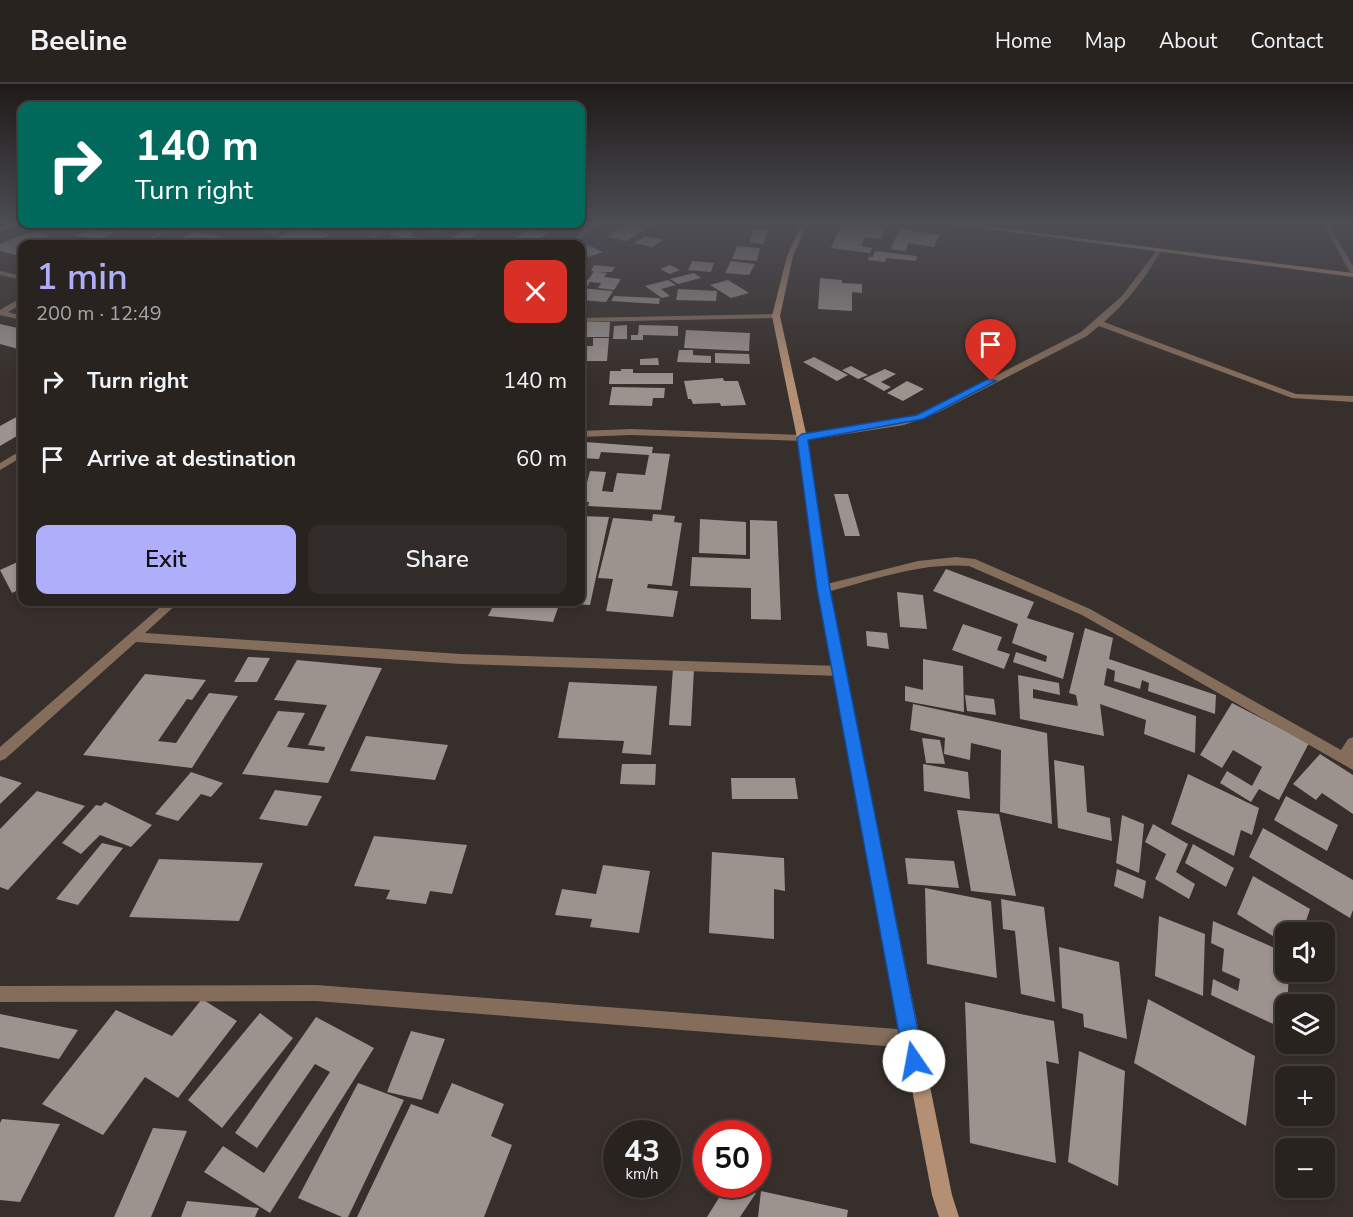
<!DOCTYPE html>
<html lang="en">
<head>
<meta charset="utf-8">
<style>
  :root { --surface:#292320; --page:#312b29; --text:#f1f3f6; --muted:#a5a4a5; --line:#45403e; --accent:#afaefa }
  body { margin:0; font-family:"Nunito Sans",sans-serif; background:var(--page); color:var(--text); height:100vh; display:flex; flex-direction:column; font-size:22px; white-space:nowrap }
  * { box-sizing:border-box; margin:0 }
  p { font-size:20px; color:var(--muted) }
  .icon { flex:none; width:33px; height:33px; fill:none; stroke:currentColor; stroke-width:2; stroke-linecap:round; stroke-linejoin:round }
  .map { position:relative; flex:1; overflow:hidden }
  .details { position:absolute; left:18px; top:156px; width:567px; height:366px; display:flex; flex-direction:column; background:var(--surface); border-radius:12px; box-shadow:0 3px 9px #0003,0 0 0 2px var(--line) }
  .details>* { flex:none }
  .banner { position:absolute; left:18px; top:18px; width:567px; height:126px; border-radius:12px; box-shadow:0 3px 9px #0003,0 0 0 2px var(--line); background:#00695c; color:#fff; overflow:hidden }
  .fabs { position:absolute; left:1275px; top:838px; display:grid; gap:12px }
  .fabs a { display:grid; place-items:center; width:60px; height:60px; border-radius:12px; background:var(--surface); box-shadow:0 3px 9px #0003,0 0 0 2px var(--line); font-size:30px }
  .speed { position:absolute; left:603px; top:1036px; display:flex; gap:12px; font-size:30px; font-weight:700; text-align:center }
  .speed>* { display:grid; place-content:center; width:78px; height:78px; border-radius:50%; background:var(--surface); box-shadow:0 3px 9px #0003,0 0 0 2px var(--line); line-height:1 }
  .speed small { font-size:15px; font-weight:400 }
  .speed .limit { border:9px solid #d22; background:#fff; color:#111 }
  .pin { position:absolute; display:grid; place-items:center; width:51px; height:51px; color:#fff; margin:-62px -26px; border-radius:50% 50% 50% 0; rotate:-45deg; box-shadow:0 0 6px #0007 }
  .pin .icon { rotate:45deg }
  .me { position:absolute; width:66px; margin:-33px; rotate:348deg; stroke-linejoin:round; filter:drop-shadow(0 0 4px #0008) }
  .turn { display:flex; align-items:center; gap:21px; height:126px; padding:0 18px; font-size:27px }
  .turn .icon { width:78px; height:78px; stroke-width:2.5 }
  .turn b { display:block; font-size:42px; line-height:51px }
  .round { display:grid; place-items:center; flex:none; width:63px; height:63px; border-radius:12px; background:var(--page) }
  .summary { display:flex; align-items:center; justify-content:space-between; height:102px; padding:0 18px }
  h1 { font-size:36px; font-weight:600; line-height:45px; color:var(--accent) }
  .primary-button { display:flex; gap:12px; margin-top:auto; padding:12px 18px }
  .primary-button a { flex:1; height:69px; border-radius:12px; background:var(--accent); color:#111; font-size:24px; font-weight:600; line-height:69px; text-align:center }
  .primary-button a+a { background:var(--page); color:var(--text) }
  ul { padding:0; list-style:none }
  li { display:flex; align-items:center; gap:18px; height:78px; padding:0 18px }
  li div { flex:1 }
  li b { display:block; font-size:22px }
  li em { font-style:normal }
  header { display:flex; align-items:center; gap:36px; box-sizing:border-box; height:84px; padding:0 30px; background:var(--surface); border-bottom:2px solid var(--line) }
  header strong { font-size:28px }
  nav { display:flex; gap:33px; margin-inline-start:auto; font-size:21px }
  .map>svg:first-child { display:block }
  .building { fill:#9c928e }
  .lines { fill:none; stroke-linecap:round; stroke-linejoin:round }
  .minor { fill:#856d5c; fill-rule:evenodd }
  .secondary { fill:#b48f73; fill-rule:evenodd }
  .route { fill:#1a73e8; stroke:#114b97; stroke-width:1.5 }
</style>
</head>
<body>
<header>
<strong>Beeline</strong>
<nav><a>Home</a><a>Map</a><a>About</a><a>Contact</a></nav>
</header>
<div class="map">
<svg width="1353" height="1133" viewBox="0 0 1353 1133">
  <rect width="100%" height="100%" fill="#372f2b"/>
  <!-- building -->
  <g class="building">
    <path d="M0 139H22V140L0 148Z"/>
    <path d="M627 139H654L627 157 606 153Z"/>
    <path d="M842 139 884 144 881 155 864 153 861 162 872 164 870 169 831 164Z"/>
    <path d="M96 140H146L127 148 91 142Z"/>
    <path d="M278 140H297L275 151 260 148Z"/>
    <path d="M401 140H422L414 145 396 142Z"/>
    <path d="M425 140H452L439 149 416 146Z"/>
    <path d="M475 140 489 142 467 157 452 154Z"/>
    <path d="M299 142 331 150 310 160H288L272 157Z"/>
    <path d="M88 145 115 148 102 155 75 152Z"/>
    <path d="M397 145 415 147 409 152 423 154 420 156 424 157 415 160H379L390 153 396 154 400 152 389 151Z"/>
    <path d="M528 145 549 148 539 155 546 157 541 160 501 159 509 154 514 155Z"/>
    <path d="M754 145 768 146 763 160 749 158Z"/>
    <path d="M900 145 939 151 934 163 908 159 906 167 890 165Z"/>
    <path d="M38 148 51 151 45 153 52 155 39 160H22V167L15 171 0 167V160L25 150Z"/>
    <path d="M194 148 223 153 209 160H168Z"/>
    <path d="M645 152 663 156 652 163 634 159Z"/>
    <path d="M588 161 603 168 589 173 580 169V164Z"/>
    <path d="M737 162 760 164 757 177 732 175Z"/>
    <path d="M875 167 917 172 916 177 886 174 885 178 868 176 869 173H873Z"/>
    <path d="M692 177 714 179 711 188 688 186Z"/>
    <path d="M731 177 755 180 749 191 725 189Z"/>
    <path d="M594 181 615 183 612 188H598L607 189 604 193 621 195 614 206 598 204 601 199 590 198 587 203 580 202V195L588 196 594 187H591Z"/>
    <path d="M670 181 680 186 670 190 660 185Z"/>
    <path d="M694 189 701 194 678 200 670 195Z"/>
    <path d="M820 194 842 196V199L862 200V209L852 208V227L818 225Z"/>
    <path d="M668 196 676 201 661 205 670 212 662 214 645 202Z"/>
    <path d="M728 196 749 209 731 214 710 201Z"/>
    <path d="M580 204 613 207 606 218 582 216 585 212H580Z"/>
    <path d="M678 205 717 207 716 217 676 216Z"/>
    <path d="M614 212 660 214 659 220 611 217Z"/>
    <path d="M580 238H610L609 253H580Z"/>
    <path d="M0 240 22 245V266L0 260Z"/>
    <path d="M627 241V255H613L614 242Z"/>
    <path d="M639 241 678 242V252L643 251V256H631V251H638Z"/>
    <path d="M686 246 750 249 749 267 684 264Z"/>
    <path d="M593 254H609L607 277H580V262H593Z"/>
    <path d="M679 266H693V271L711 272V279L677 278Z"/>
    <path d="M715 269 749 270 750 280 715 279Z"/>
    <path d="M814 273 848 291 837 297 803 278Z"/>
    <path d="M658 274 659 281H640V275Z"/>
    <path d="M851 282 868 291 858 295 842 286Z"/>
    <path d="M621 285H633V289H673V300H609L610 287H621Z"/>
    <path d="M885 285 896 290 881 298 891 303 884 307 863 295Z"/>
    <path d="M723 294 724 297H738L746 321 721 322 720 319 693 320 691 315H688L684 297Z"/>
    <path d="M907 297 924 305 903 317 887 309Z"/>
    <path d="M612 303 665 304 664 314H653L652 322 609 321Z"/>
    <path d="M22 330V349L0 362V342Z"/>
    <path d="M585 358 653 363 652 369 670 370 661 426 588 422 589 418H582L590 387 606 388 602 407 613 408 617 389 645 391 649 371 601 368 599 375 580 374Z"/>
    <path d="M834 410H848L860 452H845Z"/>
    <path d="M653 430 675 432 674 438 682 439 672 502 648 500 647 504 678 507 673 533 606 527 613 495 598 494 613 434 652 437Z"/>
    <path d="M580 432 609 433 590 521 574 520V518H580L582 448H580Z"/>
    <path d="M700 435 746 438V471L699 469Z"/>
    <path d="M750 436 777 437 781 536 751 535V504L690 502 692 473 750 475Z"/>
    <path d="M22 476V504L12 509 0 486Z"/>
    <path d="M946 485 1034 518 1027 534 1074 549 1063 595 1013 578 1016 568 1046 578 1047 572 1012 559 1018 540 933 507Z"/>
    <path d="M897 508 923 511 927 545 900 543Z"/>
    <path d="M495 518H560L553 538 488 532Z"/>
    <path d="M963 540 1002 553 997 566 1010 570 1004 585 952 566Z"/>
    <path d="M1085 544 1113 554 1109 575 1216 611 1215 630 1148 607 1149 599 1142 596 1140 605 1114 597 1115 587 1107 584 1104 601 1196 632 1195 669 1144 650 1146 636 1100 620 1104 652 1020 635 1018 591 1059 599 1060 611 1033 605V614L1078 622 1076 611 1069 609Z"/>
    <path d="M866 547 887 549 889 565 867 562Z"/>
    <path d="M248 573 270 574 257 598H234Z"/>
    <path d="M923 575 963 582 964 628 905 617V602L923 606Z"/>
    <path d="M297 576 382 584 328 699 242 690 278 627 305 629 287 663 324 667 325 663 308 661 327 621 274 616Z"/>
    <path d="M673 584 694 585 691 642 669 641Z"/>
    <path d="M145 590 206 596 192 616 187 615 158 657 176 659 209 609 238 612 192 684 83 671Z"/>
    <path d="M569 598 657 602 651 671 622 669 624 657 558 654Z"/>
    <path d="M965 611 994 615 996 631 967 627Z"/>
    <path d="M1232 619 1309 659 1279 716 1259 705 1251 718 1220 699 1227 687 1252 702 1262 683 1233 666 1222 684 1200 671Z"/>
    <path d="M913 620 1047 649 1052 740 1000 728 1001 666 971 659 970 676 944 670 945 654 910 646Z"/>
    <path d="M366 652 448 661 435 696 350 687Z"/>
    <path d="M922 654 940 656 945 680 926 679Z"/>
    <path d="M1320 670 1353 691V730L1322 709 1316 716 1293 700Z"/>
    <path d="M1054 676 1084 682 1087 728 1110 734 1112 757 1058 744Z"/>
    <path d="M622 680H656L655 701 620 700Z"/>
    <path d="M923 680 968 688 970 715 924 707Z"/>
    <path d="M191 688 223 699 211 713 201 710 178 737 155 730Z"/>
    <path d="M1188 690 1259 724 1252 751 1241 746 1234 772 1171 740Z"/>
    <path d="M0 692 22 699 0 720Z"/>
    <path d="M731 694H795L798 715H732Z"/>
    <path d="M275 706 322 712 307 742 259 735Z"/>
    <path d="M37 707 85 722 8 806 0 803V745Z"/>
    <path d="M1286 712 1338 741 1327 767 1274 736Z"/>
    <path d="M105 718 152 741 131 763 100 751 81 770 62 759 96 721 101 722Z"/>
    <path d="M957 726 999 730 1016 812 971 807Z"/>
    <path d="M1122 731 1144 740 1139 789 1116 779Z"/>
    <path d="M1153 740 1188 760 1176 788 1195 800 1189 815 1155 795 1166 770 1145 758Z"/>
    <path d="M1263 744 1353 796V826L1350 834 1249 773Z"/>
    <path d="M374 752 467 761 452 810 430 807 426 820 386 815 390 806 354 802Z"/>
    <path d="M102 759 123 764 78 821 56 815Z"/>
    <path d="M1193 760 1234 784 1226 803 1185 779Z"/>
    <path d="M712 768 784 774 785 807 774 805V855L709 849Z"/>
    <path d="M905 774 954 777 959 804 908 800Z"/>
    <path d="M159 775 263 779 239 837 129 833Z"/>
    <path d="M603 781 650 787 639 849 590 843 592 835 555 831 562 805 596 810Z"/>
    <path d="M1117 785 1146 797 1143 815 1114 802Z"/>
    <path d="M1253 792 1310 825 1302 849H1286V860L1237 830Z"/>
    <path d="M925 804 991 817 997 894 927 880Z"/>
    <path d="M1001 815 1044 823 1055 918 1021 910 1015 847 1003 845Z"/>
    <path d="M1159 832 1205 850 1203 912 1155 892Z"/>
    <path d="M1213 837 1286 869V888H1289L1286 946 1211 911 1213 895 1238 907 1240 895 1222 887 1224 865 1211 859Z"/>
    <path d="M1059 863 1119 878 1127 955 1084 943 1083 930 1062 924Z"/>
    <path d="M202 915 237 937 178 1014 145 993 103 1051 42 1020 116 926 172 952Z"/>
    <path d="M1148 915 1255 972 1246 1042 1134 979Z"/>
    <path d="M965 918 1054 937 1059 980 1046 977 1056 1079 970 1059Z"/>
    <path d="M260 929 293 954 222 1044 188 1016Z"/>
    <path d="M0 930 78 946 59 975 0 963Z"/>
    <path d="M316 933 374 964 270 1129 204 1088 223 1062 264 1089 330 988 315 980 257 1064 235 1049Z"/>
    <path d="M411 947 445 955 422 1016 387 1008Z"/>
    <path d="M1079 967 1125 987 1118 1102 1068 1078Z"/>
    <path d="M358 999 404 1016 348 1133H342L298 1114Z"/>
    <path d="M452 999 504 1020 491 1052 512 1061 484 1133H357L411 1020 438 1030Z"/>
    <path d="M2 1035 60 1040 20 1118 0 1116V1039Z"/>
    <path d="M153 1044 187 1047 151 1133H114Z"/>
    <path d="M727 1101H747L756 1109 740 1133H707Z"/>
    <path d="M761 1107 848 1126 847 1133H758Z"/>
    <path d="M187 1117 259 1124 255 1133H181Z"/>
  </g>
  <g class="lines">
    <!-- minor -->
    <g class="minor">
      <path d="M592 139H599L574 160H568Z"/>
      <path d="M1322 139H1328L1353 182V190L1350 188Z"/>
      <path d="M178 140H185L144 160H137Z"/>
      <path d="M321 140C339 138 357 145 375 146 383 147 388 139 397 140L364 160H357L373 150Z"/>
      <path d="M1157 166 1160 168C1145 195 1127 218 1104 238L1296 310 1353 312V318L1292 314 1099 242 1087 252 937 329 904 341 802 357 631 351 580 353V347L631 345 802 351 902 336 931 325 1081 248 1122 212Z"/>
      <path d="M0 187 22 192V196L0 191Z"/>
      <path d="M19 215H22V220L8 228 22 232V236L0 231V226Z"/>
      <path d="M779 230 780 232 776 234 580 238V234Z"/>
      <path d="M22 366V373L0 386V379Z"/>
      <path d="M956 473 975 475 1090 525 1341 666 1348 655 1353 653V686L1082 531 969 482C920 478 870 497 823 509L817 505 823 501 918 477Z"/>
      <path d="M166 518H179L145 549 461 570 840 582 844 584 846 587 844 590 840 592 461 580 136 558 5 675 0 677V663Z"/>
      <path d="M316 901 910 946 916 949 919 955 916 961 910 964 316 917 0 918V902Z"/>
    </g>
    <!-- secondary -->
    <g class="secondary">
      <path d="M802 139H808L793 172 780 232 807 354 829 505 952 1111 959 1133H939L932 1111 817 505 797 354 772 232 787 172Z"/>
      <path d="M941 139H961L1353 189V193Z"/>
    </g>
  </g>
  <!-- sky -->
  <linearGradient id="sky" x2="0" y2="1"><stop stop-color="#1e1a18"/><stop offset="0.47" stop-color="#4d4d55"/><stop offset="1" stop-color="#4d4d55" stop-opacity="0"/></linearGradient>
  <rect width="1353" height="298" fill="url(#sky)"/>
  <!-- route -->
  <path class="route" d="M988 295 996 297 923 335 808 356 830 505 924 977 922 984 914 987 907 984 904 977 817 505 797 354 802 350 917 331Z"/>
</svg>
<div class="fabs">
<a><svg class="icon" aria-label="sound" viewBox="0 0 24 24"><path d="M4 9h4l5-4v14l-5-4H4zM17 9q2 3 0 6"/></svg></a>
<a><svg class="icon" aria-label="layers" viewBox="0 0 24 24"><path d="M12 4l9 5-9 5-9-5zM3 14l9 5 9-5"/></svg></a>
<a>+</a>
<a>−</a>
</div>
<div class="speed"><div>43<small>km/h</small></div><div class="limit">50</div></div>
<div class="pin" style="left:991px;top:297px;background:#d93025"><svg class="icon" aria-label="arrive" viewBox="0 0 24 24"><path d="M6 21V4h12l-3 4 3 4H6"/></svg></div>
<svg class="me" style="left:914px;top:977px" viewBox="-20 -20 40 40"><circle r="19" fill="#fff"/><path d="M0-13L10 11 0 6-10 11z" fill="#1a73e8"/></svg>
<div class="banner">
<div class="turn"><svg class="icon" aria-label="right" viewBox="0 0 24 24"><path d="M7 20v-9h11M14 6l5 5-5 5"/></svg><div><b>140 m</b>Turn right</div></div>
</div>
<section class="details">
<div class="summary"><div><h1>1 min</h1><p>200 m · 12:49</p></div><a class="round" style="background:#d93025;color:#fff"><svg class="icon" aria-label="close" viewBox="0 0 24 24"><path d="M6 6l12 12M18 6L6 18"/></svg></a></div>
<ul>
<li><svg class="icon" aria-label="right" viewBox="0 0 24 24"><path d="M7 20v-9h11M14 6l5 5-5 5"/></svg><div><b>Turn right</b></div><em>140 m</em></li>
<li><svg class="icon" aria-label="arrive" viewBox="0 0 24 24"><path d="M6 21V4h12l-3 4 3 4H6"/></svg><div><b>Arrive at destination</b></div><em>60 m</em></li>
</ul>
<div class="primary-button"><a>Exit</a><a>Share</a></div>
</section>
</div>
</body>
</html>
